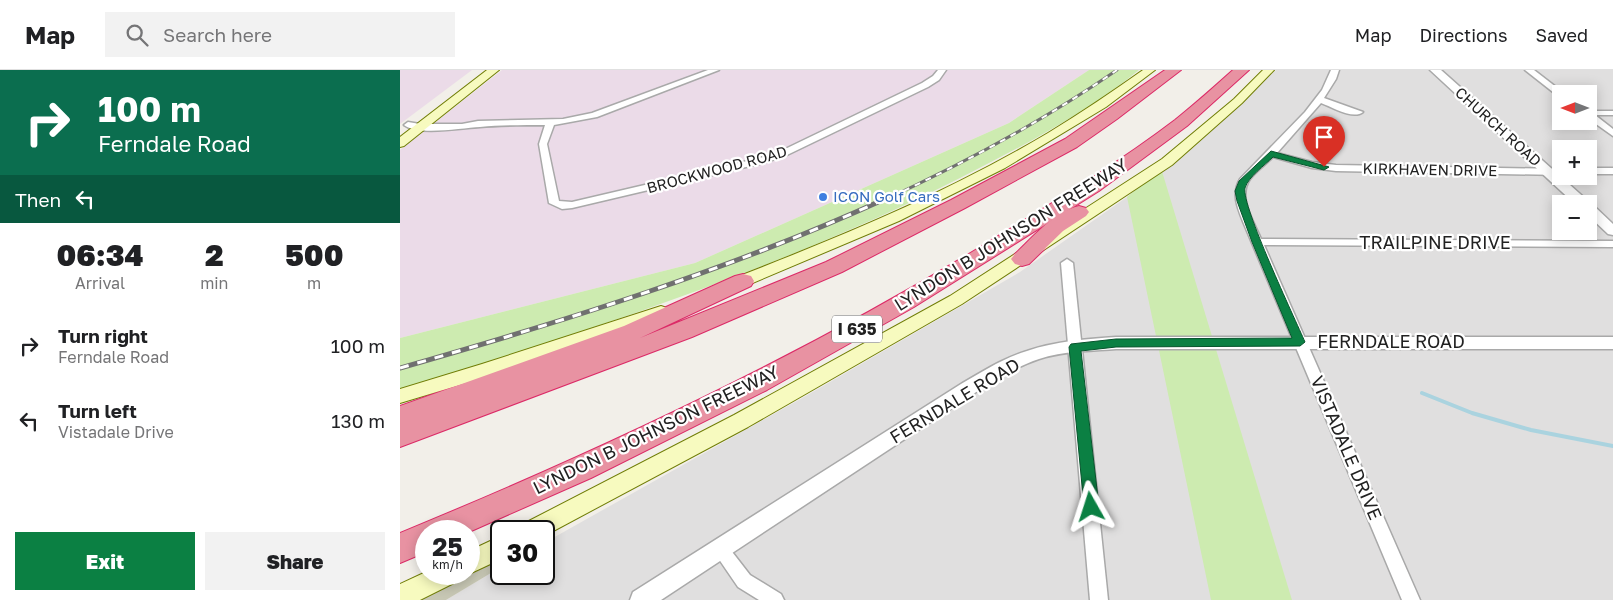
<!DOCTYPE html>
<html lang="en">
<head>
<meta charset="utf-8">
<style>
  :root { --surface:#fff; --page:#f2f2f2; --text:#202124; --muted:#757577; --line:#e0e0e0; --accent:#0b8043 }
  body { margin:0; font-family:"Golos Text",sans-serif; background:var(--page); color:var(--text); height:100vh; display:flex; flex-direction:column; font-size:19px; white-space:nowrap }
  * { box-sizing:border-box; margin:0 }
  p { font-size:16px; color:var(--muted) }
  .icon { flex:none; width:28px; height:28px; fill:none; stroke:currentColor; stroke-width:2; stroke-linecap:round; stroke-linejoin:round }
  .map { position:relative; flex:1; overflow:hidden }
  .details { display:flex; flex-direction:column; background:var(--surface); width:400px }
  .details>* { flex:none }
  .guide { background:#0b6e4f; color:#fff; overflow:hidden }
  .needle { width:32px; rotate:270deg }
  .fabs { position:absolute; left:1152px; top:15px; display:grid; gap:10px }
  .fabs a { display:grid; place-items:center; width:45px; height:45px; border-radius:0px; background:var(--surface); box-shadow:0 2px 12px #0003; font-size:25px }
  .speed { position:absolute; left:15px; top:450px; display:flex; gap:10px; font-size:25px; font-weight:700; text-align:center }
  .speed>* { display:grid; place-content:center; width:65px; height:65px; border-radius:50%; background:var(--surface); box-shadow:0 2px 12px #0003; line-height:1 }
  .speed small { font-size:12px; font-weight:400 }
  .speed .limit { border:2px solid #111; border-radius:8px; background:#fff; color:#111 }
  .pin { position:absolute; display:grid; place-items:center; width:42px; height:42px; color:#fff; margin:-51px -21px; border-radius:50% 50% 50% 0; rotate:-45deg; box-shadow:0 0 5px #0007 }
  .pin .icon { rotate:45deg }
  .me { position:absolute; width:55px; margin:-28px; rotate:354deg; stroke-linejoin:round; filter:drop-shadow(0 0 4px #0008) }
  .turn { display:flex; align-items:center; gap:18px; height:105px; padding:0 15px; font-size:22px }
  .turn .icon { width:65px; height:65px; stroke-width:2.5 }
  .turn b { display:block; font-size:35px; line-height:42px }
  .then { display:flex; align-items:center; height:48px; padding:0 15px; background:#0003; gap:10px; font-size:19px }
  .eta { display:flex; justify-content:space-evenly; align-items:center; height:85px; text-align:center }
  .eta b { font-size:30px; font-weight:800; line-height:35px }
  .cta { display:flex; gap:10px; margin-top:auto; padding:10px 15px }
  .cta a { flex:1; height:58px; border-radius:0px; background:var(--accent); color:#fff; font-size:20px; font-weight:800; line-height:58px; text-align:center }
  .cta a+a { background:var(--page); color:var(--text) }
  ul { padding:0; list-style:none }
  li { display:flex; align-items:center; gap:15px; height:75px; padding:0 15px }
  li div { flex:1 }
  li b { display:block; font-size:19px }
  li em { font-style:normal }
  header { display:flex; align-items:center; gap:30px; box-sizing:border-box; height:70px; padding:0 25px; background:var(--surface); border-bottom:1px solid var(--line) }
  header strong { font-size:24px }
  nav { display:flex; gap:28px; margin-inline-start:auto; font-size:18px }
  .search { width:350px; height:45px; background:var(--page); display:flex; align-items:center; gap:12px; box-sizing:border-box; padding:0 18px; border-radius:0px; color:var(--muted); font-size:19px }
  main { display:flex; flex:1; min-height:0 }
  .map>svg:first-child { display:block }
  .residential { fill:#e0dfdf; fill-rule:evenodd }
  .industrial { fill:#ebdbe8 }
  .construction { fill:#c7c7b4 }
  .grass { fill:#cdebb0 }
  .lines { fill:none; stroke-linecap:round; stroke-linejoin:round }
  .stream { stroke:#aad3df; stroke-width:4 }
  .minor-casing { stroke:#a9a9a9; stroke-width:3 }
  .tertiary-casing { stroke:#a9a9a9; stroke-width:3 }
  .secondary-casing { stroke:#707d05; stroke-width:2 }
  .motorway-casing { stroke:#dc2a67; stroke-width:2 }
  .minor { fill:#fff; fill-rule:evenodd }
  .tertiary { fill:#fff; fill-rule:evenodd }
  .secondary { fill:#f7fabf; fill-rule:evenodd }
  .motorway { fill:#e892a2; fill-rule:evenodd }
  .rail-far1-casing { stroke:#707070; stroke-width:3 }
  .rail-casing { stroke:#707070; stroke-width:5 }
  .rail-far1 { stroke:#fff; stroke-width:2; stroke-dasharray:6; stroke-linecap:butt }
  .rail { stroke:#fff; stroke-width:3; stroke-dasharray:9; stroke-linecap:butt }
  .route { fill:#0b8043; stroke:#07532c }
  .shop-dot { fill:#3f7fe0; stroke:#fff; stroke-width:2 }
  .labels { text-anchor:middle; stroke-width:4.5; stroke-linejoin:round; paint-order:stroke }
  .far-street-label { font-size:15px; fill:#222; stroke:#fff }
  .far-shop-label { font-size:15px; fill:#366cbe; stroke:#fff; text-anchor:start }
  .shield { fill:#fff; stroke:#646464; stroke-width:1 }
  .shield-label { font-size:16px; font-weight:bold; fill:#222 }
  .street-label { font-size:18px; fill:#222; stroke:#fff }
</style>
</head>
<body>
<header>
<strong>Map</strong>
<div class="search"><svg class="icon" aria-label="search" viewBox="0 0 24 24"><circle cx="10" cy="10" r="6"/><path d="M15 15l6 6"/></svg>Search here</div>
<nav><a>Map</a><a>Directions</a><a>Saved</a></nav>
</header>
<main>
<section class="details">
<div class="guide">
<div class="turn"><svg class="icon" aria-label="right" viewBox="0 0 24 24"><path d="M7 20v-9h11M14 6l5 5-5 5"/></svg><div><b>100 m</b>Ferndale Road</div></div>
<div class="then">Then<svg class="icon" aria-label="left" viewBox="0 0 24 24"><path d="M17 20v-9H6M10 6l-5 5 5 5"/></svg></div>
</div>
<div class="eta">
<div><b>06:34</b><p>Arrival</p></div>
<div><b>2</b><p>min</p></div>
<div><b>500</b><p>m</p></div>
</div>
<ul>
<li><svg class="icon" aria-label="right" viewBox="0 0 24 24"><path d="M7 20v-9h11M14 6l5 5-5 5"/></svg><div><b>Turn right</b><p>Ferndale Road</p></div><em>100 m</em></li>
<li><svg class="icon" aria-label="left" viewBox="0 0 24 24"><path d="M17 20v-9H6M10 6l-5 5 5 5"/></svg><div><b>Turn left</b><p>Vistadale Drive</p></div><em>130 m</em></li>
</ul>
<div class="cta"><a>Exit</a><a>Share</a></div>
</section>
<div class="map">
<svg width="1213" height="530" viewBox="0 0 1213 530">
  <rect width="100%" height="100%" fill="#f2efe9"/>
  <!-- residential -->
  <path class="residential" d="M876 0H1213V530H46L101 497V504H144V473L404 327 620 202 727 127ZM1161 24H1189V51H1161ZM1161 79H1189V106H1161ZM1161 134H1189V161H1161Z"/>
  <!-- industrial -->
  <g class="industrial">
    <path d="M0 0H72L0 54Z"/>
    <path d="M102 0H689L609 53 295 193 0 268V80Z"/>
  </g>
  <!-- construction -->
  <path class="construction" d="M101 489V497L46 530H19Z"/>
  <!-- grass -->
  <g class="grass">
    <path d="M689 0H739C686 43 623 76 562 107 383 198 191 260 0 320V268L295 193 609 53Z"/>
    <path d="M761 98 892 530H811L727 127Z"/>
  </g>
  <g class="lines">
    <!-- stream -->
    <path class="stream" d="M1022 323 1072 343 1131 360 1213 376"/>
    <!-- minor casing -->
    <g class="minor-casing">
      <g id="minor">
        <path d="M308 0H319L197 47 154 55 147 74 159 131 172 132 360 88 381 81 522 13 533 6 538 0H546L539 10 528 17 387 85 363 93 172 138 162 139 149 133 139 74 145 55C124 55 101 55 80 57 62 58 18 66 4 55L8 52 20 54H62L78 51 163 49 192 43Z"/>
        <path d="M931 0H939L936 9 924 28 963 42C953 50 932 37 921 33L877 83 912 92 936 95 1161 99V105L936 101 912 98 873 87C865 95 856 101 850 109 837 127 854 152 861 169L1213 171V177L864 175 1020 530H1002L844 154C838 139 831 124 840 109L905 42 922 20Z"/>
        <path d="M1125 0H1134L1165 24 1158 26Z"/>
        <path d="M1189 41H1213V45H1195L1213 59V66L1189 49Z"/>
        <rect x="1189" y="98" width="24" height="6"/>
        <path d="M667 189 673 193 708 530H690L661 193Z"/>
        <path d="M320 471 326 474 350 505 381 524 384 530H359L338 517 312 479 314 474Z"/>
      </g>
    </g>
    <!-- tertiary casing -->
    <g class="tertiary-casing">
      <g id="tertiary">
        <path d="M1030 0H1041L1188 131 1190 134 1189 135 1194 136 1213 154V165L1208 164 1189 146V134H1175Z"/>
        <path d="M716 267H1213V279H716C691 281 663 281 639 289 615 297 594 311 573 324L261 530H230L233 522 561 314C582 302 603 288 627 281 656 271 686 269 716 267Z"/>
      </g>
    </g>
    <!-- secondary casing -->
    <g class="secondary-casing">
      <g id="secondary">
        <path d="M87 0H99L4 76 0 77V67Z"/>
        <path d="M743 0H755L706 37 605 98 499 151 336 220 330 221 324 220 322 216 324 212C435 169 546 124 648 63 681 43 712 22 743 0Z"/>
        <path d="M863 0H874L842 33 772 95 562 234 348 357 144 466V461H120L123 454 334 345 550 226 762 89 834 29Z"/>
        <path d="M261 236 267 238 269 242 267 246 93 305 0 333V319L82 294Z"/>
        <path d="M101 466V489L69 504H68L69 481Z"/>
        <path d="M26 502V504H60L56 512 20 530H0V514Z"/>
      </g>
    </g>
    <!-- motorway casing -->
    <g class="motorway-casing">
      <g id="motorway">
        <path d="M765 0H781L717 49 677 77 565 138 442 202 292 267 0 377V336L224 256 335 206 343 204 351 206 354 211 351 216 240 268 426 192 551 130 665 69Z"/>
        <path d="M833 0H849L787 56 699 121 514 237 367 320 191 408 69 462 26 461V482L0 493V463C197 382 394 290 577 179 644 138 712 98 775 50 795 34 814 17 833 0Z"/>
        <path d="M679 136 686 138 689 142 686 146 663 161 629 194 622 196 615 194 611 189 615 184C633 167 654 142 679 136Z"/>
      </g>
    </g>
    <!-- minor -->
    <use href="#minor" class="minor"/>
    <!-- tertiary -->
    <use href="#tertiary" class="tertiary"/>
    <!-- secondary -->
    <use href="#secondary" class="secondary"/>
    <!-- motorway -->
    <use href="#motorway" class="motorway"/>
    <!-- rail-far1 casing -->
    <g class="rail-far1-casing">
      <path id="rail-far1" d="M482 131C565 93 643 51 717 0"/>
    </g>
    <!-- rail casing -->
    <g class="rail-casing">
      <path id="rail" d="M0 298C165 251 329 200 485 129"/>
    </g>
    <!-- rail-far1 -->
    <use href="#rail-far1" class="rail-far1"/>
    <!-- rail -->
    <use href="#rail" class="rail"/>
  </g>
  <!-- route -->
  <path class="route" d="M871 81 929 97 924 100 873 87C865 95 848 107 845 118 841 135 895 249 905 272L900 276 716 277 681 281 699 437 696 442 691 443 686 442 684 437 669 277 671 274 716 269 892 268 852 172 837 131 835 121 839 111Z"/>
  <!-- markers -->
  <circle class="shop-dot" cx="423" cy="127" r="5"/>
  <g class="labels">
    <!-- far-street labels -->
    <g class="far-street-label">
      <text transform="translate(1098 57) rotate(42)" y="5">CHURCH ROAD</text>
      <text transform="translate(317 100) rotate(-15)" y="5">BROCKWOOD ROAD</text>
      <text transform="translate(1030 100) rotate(1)" y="5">KIRKHAVEN DRIVE</text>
    </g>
    <!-- far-shop labels -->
    <g class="far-shop-label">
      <text x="433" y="132">ICON Golf Cars</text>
    </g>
    <!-- shield labels -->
    <rect class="shield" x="432" y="245.5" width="50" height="27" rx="4"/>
    <g class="shield-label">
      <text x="457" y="265">I 635</text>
    </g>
    <!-- street labels -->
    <g class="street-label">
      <text transform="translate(611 165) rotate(-32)" y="6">LYNDON B JOHNSON FREEWAY</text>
      <text x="1035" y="179">TRAILPINE DRIVE</text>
      <text x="991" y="278">FERNDALE ROAD</text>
      <text transform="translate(555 331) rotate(-31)" y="6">FERNDALE ROAD</text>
      <text transform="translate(256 360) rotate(-26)" y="6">LYNDON B JOHNSON FREEWAY</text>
      <text transform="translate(946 378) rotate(67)" y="6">VISTADALE DRIVE</text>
    </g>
  </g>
</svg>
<div class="fabs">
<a><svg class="needle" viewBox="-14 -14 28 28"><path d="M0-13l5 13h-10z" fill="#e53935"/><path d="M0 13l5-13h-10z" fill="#757577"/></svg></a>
<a>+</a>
<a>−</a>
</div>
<div class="speed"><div>25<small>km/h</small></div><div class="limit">30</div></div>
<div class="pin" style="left:924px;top:97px;background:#d93025"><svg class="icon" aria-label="arrive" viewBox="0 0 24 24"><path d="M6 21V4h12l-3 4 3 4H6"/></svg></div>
<svg class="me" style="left:691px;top:437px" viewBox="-20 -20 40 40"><path d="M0-17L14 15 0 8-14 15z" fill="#0b8043" stroke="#fff" stroke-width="4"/></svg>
</div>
</main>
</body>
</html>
